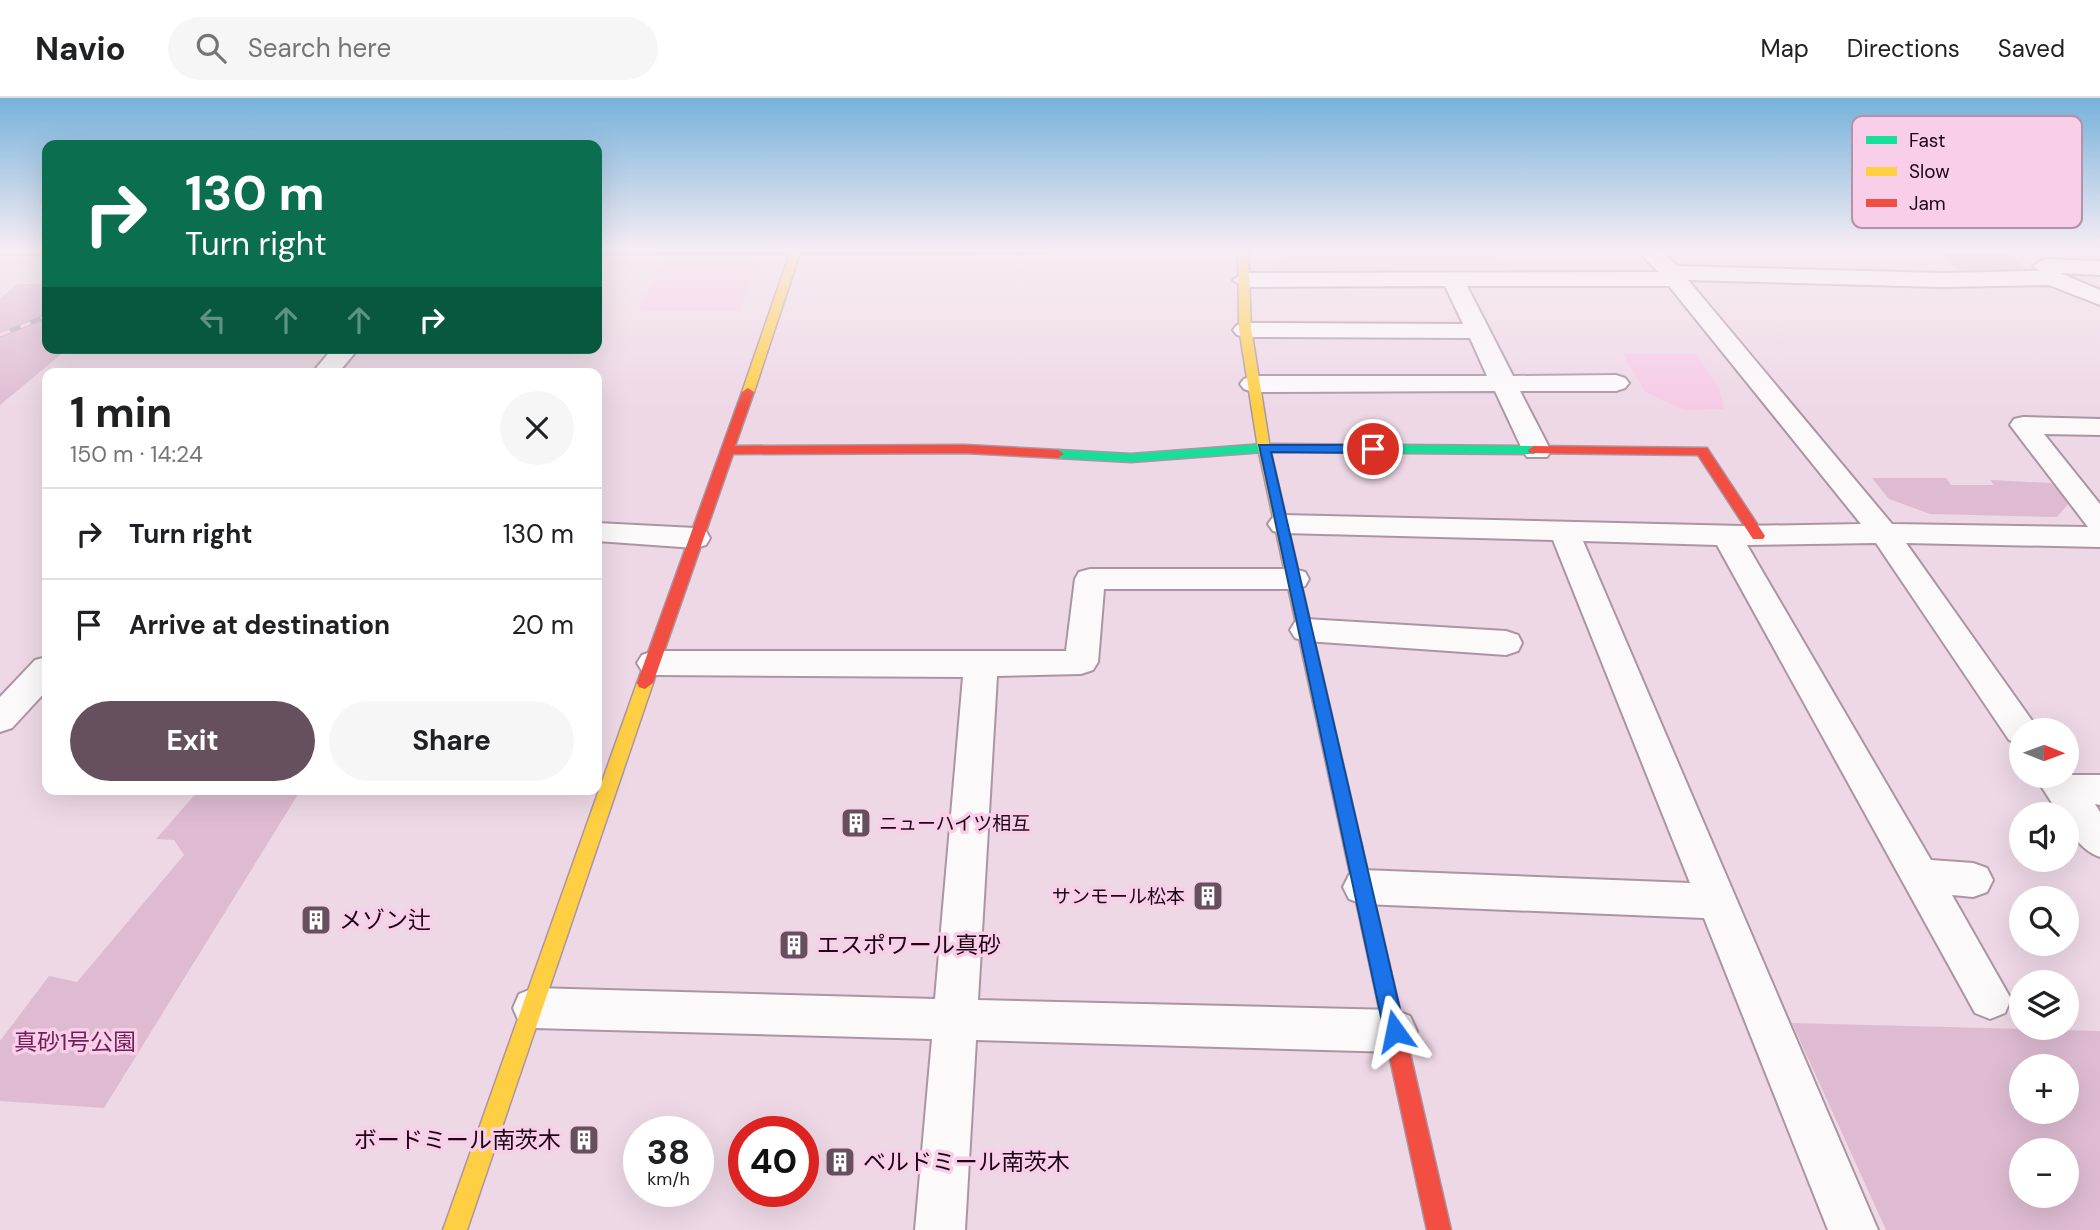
<!DOCTYPE html>
<html lang="en">
<head>
<meta charset="utf-8">
<style>
  :root { --surface:#fff; --page:#f6f6f6; --text:#202124; --muted:#757577; --line:#e0e0e0; --accent:#66505e }
  body { margin:0; font-family:"DM Sans","Noto Sans JP",sans-serif; background:var(--page); color:var(--text); height:100vh; display:flex; flex-direction:column; font-size:26px; white-space:nowrap }
  * { box-sizing:border-box; margin:0 }
  p { font-size:23px; color:var(--muted) }
  .icon { flex:none; width:38px; height:38px; fill:none; stroke:currentColor; stroke-width:2; stroke-linecap:round; stroke-linejoin:round }
  .map { position:relative; flex:1; overflow:hidden }
  .details { position:absolute; left:42px; top:270px; width:560px; height:427px; display:flex; flex-direction:column; background:var(--surface); border-radius:14px; box-shadow:0 7px 28px #0002 }
  .details>* { flex:none }
  .hud { position:absolute; left:42px; top:42px; width:560px; height:214px; border-radius:14px; box-shadow:0 7px 28px #0002; background:#0b6e4f; color:#fff; overflow:hidden }
  .needle { width:46px; rotate:91deg }
  .tools { position:absolute; left:2009px; top:620px; display:grid; gap:14px }
  .tools a { display:grid; place-items:center; width:70px; height:70px; border-radius:50%; background:var(--surface); box-shadow:0 7px 28px #0002; font-size:35px }
  .speed { position:absolute; left:623px; top:1018px; display:flex; gap:14px; font-size:35px; font-weight:700; text-align:center }
  .speed>* { display:grid; place-content:center; width:91px; height:91px; border-radius:50%; background:var(--surface); box-shadow:0 7px 28px #0002; line-height:1 }
  .speed small { font-size:18px; font-weight:400 }
  .speed .limit { border:10px solid #d22; background:#fff; color:#111 }
  .pin { position:absolute; display:grid; place-items:center; width:60px; height:60px; color:#fff; margin:-30px; border:4px solid #fff; border-radius:50%; box-shadow:0 2px 7px #0007 }
  .me { position:absolute; width:77px; margin:-38px; rotate:348deg; stroke-linejoin:round; filter:drop-shadow(0 0 5px #0008) }
  .turn { display:flex; align-items:center; gap:24px; height:147px; padding:0 28px; font-size:32px }
  .turn .icon { width:91px; height:91px; stroke-width:2.5 }
  .turn b { display:block; font-size:49px; line-height:60px }
  .lanes { display:flex; align-items:center; height:66px; padding:0 28px; background:#0003; justify-content:center; gap:35px; direction:ltr }
  .lanes .off { opacity:.35 }
  .round { display:grid; place-items:center; flex:none; width:74px; height:74px; border-radius:37px; background:var(--page) }
  .head { display:flex; align-items:center; justify-content:space-between; height:119px; padding:0 28px }
  h1 { font-size:42px; font-weight:700; line-height:52px }
  .cta { display:flex; gap:14px; margin-top:auto; padding:14px 28px }
  .cta a { flex:1; height:80px; border-radius:42px; background:var(--accent); color:#fff; font-size:28px; font-weight:700; line-height:80px; text-align:center }
  .cta a+a { background:var(--page); color:var(--text) }
  ul { padding:0; list-style:none }
  li { display:flex; align-items:center; gap:21px; height:91px; padding:0 28px; border-top:2px solid var(--line) }
  li div { flex:1 }
  li b { display:block; font-size:26px }
  li em { font-style:normal }
  header { display:flex; align-items:center; gap:42px; box-sizing:border-box; height:98px; padding:0 35px; background:var(--surface); border-bottom:2px solid var(--line) }
  header strong { font-size:33px }
  nav { display:flex; gap:38px; margin-inline-start:auto; font-size:24px }
  .search { width:490px; height:63px; background:var(--page); display:flex; align-items:center; gap:18px; box-sizing:border-box; padding:0 24px; border-radius:38px; color:var(--muted); font-size:26px }
  .map>svg:first-child { display:block }
  .built { fill:#f6cae5 }
  .green { fill:#debbd1; fill-rule:evenodd }
  .lines { fill:none; stroke-linecap:round; stroke-linejoin:round }
  .street-casing { stroke:#ab95a3; stroke-width:4 }
  .fast-casing { stroke:#ab95a3; stroke-width:3 }
  .slow-casing { stroke:#ab95a3; stroke-width:3 }
  .jam-casing { stroke:#ab95a3; stroke-width:3 }
  .street { fill:#fcf9fb; fill-rule:evenodd }
  .fast { fill:#16e098; fill-rule:evenodd }
  .slow { fill:#ffcf43; fill-rule:evenodd }
  .jam { fill:#f24e42; fill-rule:evenodd }
  .rail-casing { stroke:#b5aeb3; stroke-width:5 }
  .rail { stroke:#f8cee8; stroke-width:3.5; stroke-dasharray:11; stroke-linecap:butt }
  .route { fill:#1a73e8; stroke:#114b97; stroke-width:2 }
  .labels { text-anchor:middle; stroke-width:7; stroke-linejoin:round; paint-order:stroke }
  .poi-label { font-size:19px; fill:#1c0615; stroke:#f8cee8; text-anchor:start }
  .near-poi-label { font-size:23px; fill:#1c0615; stroke:#f8cee8; text-anchor:start }
  .near-park-label { font-size:23px; fill:#6f1e58; stroke:#f8cee8 }
  .key { fill:#f8cee8; stroke:#b692a9; stroke-width:2 }
  .key-label { font-size:19px; fill:#1c0615 }
</style>
</head>
<body>
<header>
<strong>Navio</strong>
<div class="search"><svg class="icon" aria-label="search" viewBox="0 0 24 24"><circle cx="10" cy="10" r="6"/><path d="M15 15l6 6"/></svg>Search here</div>
<nav><a>Map</a><a>Directions</a><a>Saved</a></nav>
</header>
<div class="map">
<svg width="2100" height="1132" viewBox="0 0 2100 1132">
  <rect width="100%" height="100%" fill="#eed8e6"/>
  <!-- built -->
  <g class="built">
    <path d="M1302 152H1492L1506 178H1280L1272 173 1273 164Z"/>
    <path d="M665 160 760 161 740 213H638Z"/>
    <path d="M1623 256H1696L1719 290 1724 311 1684 312 1645 294Z"/>
  </g>
  <!-- green -->
  <g class="green">
    <path d="M2005 152 2034 178 1963 176 1938 153Z"/>
    <path d="M18 186H47V250H115L110 254 65 253 0 307V200Z"/>
    <path d="M1946 380 1951 387H1994L1990 382 2051 385 2069 405 2057 419 1930 416 1889 401 1872 380Z"/>
    <path d="M200 691 300 693 104 1010 0 1003V943L49 878 77 884 184 757 174 742 156 741Z"/>
    <path d="M1792 925 2100 933V1132H1886ZM2021 968H2067V1013H2021ZM2021 1052H2067V1097H2021Z"/>
  </g>
  <g class="lines">
    <!-- street casing -->
    <g class="street-casing">
      <g id="street">
        <path d="M1637 152H1661L1677 168 1942 175 2039 173 2033 168 2044 161 2100 163V177L2060 175 2100 192V207L2049 187 1942 189 1688 182 1892 426 2088 429 2010 327 2014 321 2023 319 2100 321V337L2044 336 2100 406V449L1906 445 2033 624 2038 632H2021V646L2009 642 1876 445 1747 447 1931 762 1973 765 1987 770 1993 782 1987 794 1973 799 1952 797 2011 901 2005 915 1990 921 1975 915 1717 447 1583 443 1878 1132H1828L1704 820 1363 806 1349 801 1343 789 1349 777 1363 772 1690 785 1553 442 1283 435 1273 433 1268 426 1273 419 1283 417 1742 428 1861 426 1669 188H1467L1513 278 1616 277 1625 280 1629 285 1625 290 1616 293H1520L1551 353 1547 359H1527L1523 353 1495 293 1253 294 1244 291 1240 286 1244 281 1253 278H1487L1470 240 1245 239 1237 237 1233 232 1237 227 1245 225 1463 226 1445 188 1244 189 1233 182 1244 175 1658 174Z"/>
        <path d="M333 250H359L338 275H312Z"/>
        <path d="M597 425 695 430 706 433 710 440 706 447 695 450 597 443Z"/>
        <path d="M1090 471H1294L1305 474 1309 481 1305 488 1294 491H1104L1098 564 1093 572 1081 576 997 578 978 902 1395 912 1410 918 1417 933 1410 948 1395 954 976 942 965 1132H915L932 941 534 930 519 924 513 910 519 896 534 890 935 901 963 579 654 577 642 573 637 565 642 557 654 553H1066L1075 481 1079 474Z"/>
        <path d="M1306 521 1506 533 1518 537 1522 545 1518 553 1506 557 1306 543 1295 540 1290 532 1295 524Z"/>
        <path d="M47 559V592L12 630 0 634V599L35 562Z"/>
        <path d="M2067 669 2072 677H2100V707L2095 706 2100 714V759C2083 753 2067 735 2067 716H2059L2034 677H2067Z"/>
      </g>
    </g>
    <!-- fast casing -->
    <g class="fast-casing">
      <g id="fast">
        <path d="M597 152H1051L1046 155 597 156Z"/>
        <path d="M1264 346 1534 348 1540 352 1534 356 1264 354 1131 364 1058 360 1052 356 1058 352 1131 356Z"/>
      </g>
    </g>
    <!-- slow casing -->
    <g class="slow-casing">
      <g id="slow">
        <rect x="0" y="152" width="47" height="4"/>
        <path d="M791 152H801L754 294 752 297H744L742 294Z"/>
        <path d="M1238 152H1248L1251 230 1270 350 1362 748 1359 753 1353 756 1347 753 1344 748 1258 350 1239 230Z"/>
        <path d="M645 579 653 585 467 1132H443L637 585Z"/>
      </g>
    </g>
    <!-- jam casing -->
    <g class="jam-casing">
      <g id="jam">
        <path d="M748 290 754 294 735 348 965 347 1058 352 1064 356 1058 360 965 355 733 356 653 585 645 591 639 589 637 585 742 294Z"/>
        <path d="M1534 348 1707 350 1765 438 1763 441H1753L1698 357 1529 355 1528 352Z"/>
        <path d="M1353 740 1359 743 1362 748 1451 1132H1427L1344 748 1347 743Z"/>
      </g>
    </g>
    <!-- street -->
    <use href="#street" class="street"/>
    <!-- fast -->
    <use href="#fast" class="fast"/>
    <!-- slow -->
    <use href="#slow" class="slow"/>
    <!-- jam -->
    <use href="#jam" class="jam"/>
    <!-- rail casing -->
    <g class="rail-casing">
      <path id="rail" d="M0 237 47 218"/>
    </g>
    <!-- rail -->
    <use href="#rail" class="rail"/>
  </g>
  <!-- sky -->
  <linearGradient id="sky" x2="0" y2="1"><stop stop-color="#76b2db"/><stop offset="0.49" stop-color="#f7edf4"/><stop offset="1" stop-color="#f7edf4" stop-opacity="0"/></linearGradient>
  <rect width="2100" height="310" fill="url(#sky)"/>
  <!-- route -->
  <path class="route" d="M1259 347H1373L1380 351 1373 355 1271 354 1405 933 1402 940 1395 943 1387 940 1384 933Z"/>
  <!-- icons -->
  <defs>
    <g id="building-square" transform="scale(1.575)"><rect x="-9" y="-9" width="18" height="18" rx="4" fill="#66505e" stroke="#f8cee8"/><path d="M-4-6H4V6H1V3H-1V6H-4ZM-2.5-4.3h1.7v1.8h-1.7ZM.8-4.3h1.7v1.8H.8ZM-2.5-1h1.7V.8h-1.7ZM.8-1h1.7V.8H.8Z" fill="#fff"/></g>
  </defs>
  <g fill-rule="evenodd">
    <use href="#building-square" x="856" y="725"/>
    <use href="#building-square" x="1208" y="798"/>
    <use href="#building-square" x="316" y="822"/>
    <use href="#building-square" x="794" y="847"/>
    <use href="#building-square" x="584" y="1042"/>
    <use href="#building-square" x="840" y="1064"/>
  </g>
  <g class="labels">
    <!-- poi labels -->
    <g class="poi-label">
      <text x="879" y="732">ニューハイツ相互</text>
      <text x="1185" y="805" text-anchor="end">サンモール松本</text>
    </g>
    <!-- near-poi labels -->
    <g class="near-poi-label">
      <text x="339" y="830">メゾン辻</text>
      <text x="817" y="855">エスポワール真砂</text>
      <text x="561" y="1050" text-anchor="end">ボードミール南茨木</text>
      <text x="863" y="1072">ベルドミール南茨木</text>
    </g>
    <!-- near-park labels -->
    <g class="near-park-label">
      <text x="75" y="952">真砂1号公園</text>
    </g>
  </g>
  <!-- legend -->
  <rect x="1852" y="18" width="230" height="112" rx="10" class="key"/>
  <rect x="1866" y="38" width="31" height="8" fill="#16e098"/>
  <rect x="1866" y="69" width="31" height="9" fill="#ffcf43"/>
  <rect x="1866" y="101" width="31" height="8" fill="#f24e42"/>
  <g class="key-label">
    <text x="1909" y="49">Fast</text>
    <text x="1909" y="80">Slow</text>
    <text x="1909" y="112">Jam</text>
  </g>
</svg>
<div class="tools">
<a><svg class="needle" viewBox="-14 -14 28 28"><path d="M0-13l5 13h-10z" fill="#e53935"/><path d="M0 13l5-13h-10z" fill="#757577"/></svg></a>
<a><svg class="icon" aria-label="sound" viewBox="0 0 24 24"><path d="M4 9h4l5-4v14l-5-4H4zM17 9q2 3 0 6"/></svg></a>
<a><svg class="icon" aria-label="search" viewBox="0 0 24 24"><circle cx="10" cy="10" r="6"/><path d="M15 15l6 6"/></svg></a>
<a><svg class="icon" aria-label="layers" viewBox="0 0 24 24"><path d="M12 4l9 5-9 5-9-5zM3 14l9 5 9-5"/></svg></a>
<a>+</a>
<a>−</a>
</div>
<div class="speed"><div>38<small>km/h</small></div><div class="limit">40</div></div>
<div class="pin" style="left:1373px;top:351px;background:#d93025"><svg class="icon" aria-label="arrive" viewBox="0 0 24 24"><path d="M6 21V4h12l-3 4 3 4H6"/></svg></div>
<svg class="me" style="left:1395px;top:933px" viewBox="-20 -20 40 40"><path d="M0-17L14 15 0 8-14 15z" fill="#1a73e8" stroke="#fff" stroke-width="4"/></svg>
<div class="hud">
<div class="turn"><svg class="icon" aria-label="right" viewBox="0 0 24 24"><path d="M7 20v-9h11M14 6l5 5-5 5"/></svg><div><b>130 m</b>Turn right</div></div>
<div class="lanes"><svg class="icon off" aria-label="left" viewBox="0 0 24 24"><path d="M17 20v-9H6M10 6l-5 5 5 5"/></svg><svg class="icon off" aria-label="ahead" viewBox="0 0 24 24"><path d="M12 20V5M6 11l6-6 6 6"/></svg><svg class="icon off" aria-label="ahead" viewBox="0 0 24 24"><path d="M12 20V5M6 11l6-6 6 6"/></svg><svg class="icon" aria-label="right" viewBox="0 0 24 24"><path d="M7 20v-9h11M14 6l5 5-5 5"/></svg></div>
</div>
<section class="details">
<div class="head"><div><h1>1 min</h1><p>150 m · 14:24</p></div><a class="round"><svg class="icon" aria-label="close" viewBox="0 0 24 24"><path d="M6 6l12 12M18 6L6 18"/></svg></a></div>
<ul>
<li><svg class="icon" aria-label="right" viewBox="0 0 24 24"><path d="M7 20v-9h11M14 6l5 5-5 5"/></svg><div><b>Turn right</b></div><em>130 m</em></li>
<li><svg class="icon" aria-label="arrive" viewBox="0 0 24 24"><path d="M6 21V4h12l-3 4 3 4H6"/></svg><div><b>Arrive at destination</b></div><em>20 m</em></li>
</ul>
<div class="cta"><a>Exit</a><a>Share</a></div>
</section>
</div>
</body>
</html>
